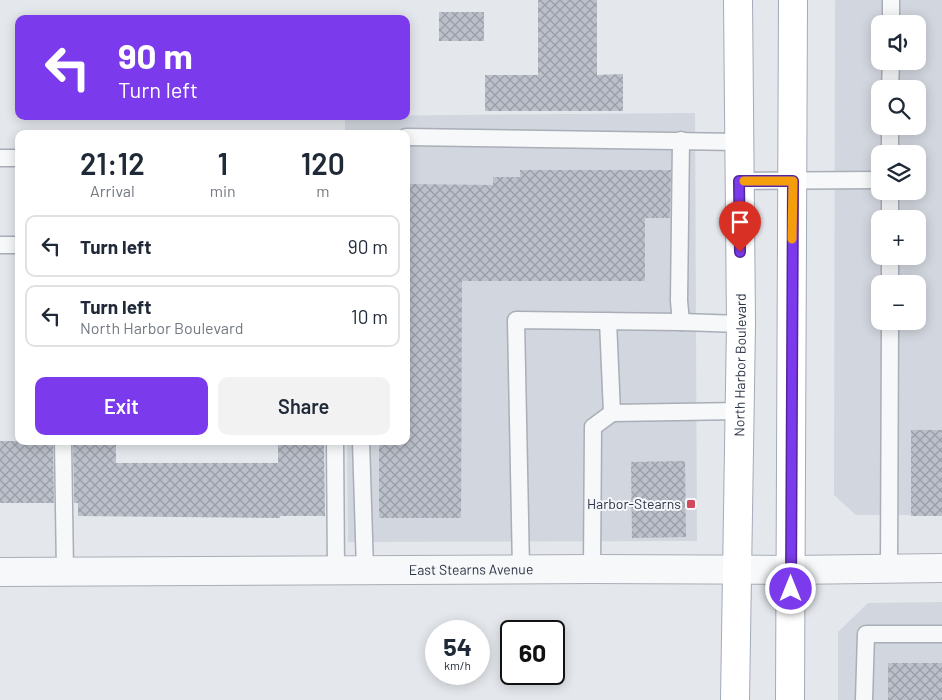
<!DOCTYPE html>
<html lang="en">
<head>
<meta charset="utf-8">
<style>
  :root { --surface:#fff; --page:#f2f2f3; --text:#1f2937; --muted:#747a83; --line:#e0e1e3; --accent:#7c3aed }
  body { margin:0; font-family:Barlow,sans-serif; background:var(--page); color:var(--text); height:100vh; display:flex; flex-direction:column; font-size:19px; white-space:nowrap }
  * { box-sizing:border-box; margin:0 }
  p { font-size:16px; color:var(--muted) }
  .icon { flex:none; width:28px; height:28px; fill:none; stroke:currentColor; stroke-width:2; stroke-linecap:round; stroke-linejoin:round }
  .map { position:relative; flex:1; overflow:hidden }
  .sheet { position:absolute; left:15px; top:130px; width:395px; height:315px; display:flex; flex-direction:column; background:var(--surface); border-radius:10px; box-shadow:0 2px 12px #0003 }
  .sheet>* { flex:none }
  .top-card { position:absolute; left:15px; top:15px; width:395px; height:105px; border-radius:10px; box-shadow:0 2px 12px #0003; background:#7c3aed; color:#fff; overflow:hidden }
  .controls { position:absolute; left:871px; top:15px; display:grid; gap:10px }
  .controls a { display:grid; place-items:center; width:55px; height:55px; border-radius:10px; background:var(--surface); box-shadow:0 2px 12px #0003; font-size:25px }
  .speed { position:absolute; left:425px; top:620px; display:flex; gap:10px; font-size:25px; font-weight:700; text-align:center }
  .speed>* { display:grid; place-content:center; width:65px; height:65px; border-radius:50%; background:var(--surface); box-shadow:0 2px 12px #0003; line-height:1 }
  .speed small { font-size:12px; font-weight:400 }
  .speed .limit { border:2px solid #111; border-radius:8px; background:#fff; color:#111 }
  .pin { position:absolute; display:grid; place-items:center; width:42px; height:42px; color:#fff; margin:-51px -21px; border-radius:50% 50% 50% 0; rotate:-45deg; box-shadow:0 0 5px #0007 }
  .pin .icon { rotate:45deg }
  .me { position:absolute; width:55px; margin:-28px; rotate:0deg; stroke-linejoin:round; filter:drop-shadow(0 0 4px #0008) }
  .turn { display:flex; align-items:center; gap:18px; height:105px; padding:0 20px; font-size:22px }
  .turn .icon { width:65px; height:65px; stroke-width:2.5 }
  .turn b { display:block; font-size:35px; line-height:42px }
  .eta { display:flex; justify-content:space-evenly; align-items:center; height:85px; text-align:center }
  .eta b { font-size:30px; font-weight:600; line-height:35px }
  .primary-button { display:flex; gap:10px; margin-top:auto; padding:10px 20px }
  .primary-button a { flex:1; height:58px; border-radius:10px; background:var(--accent); color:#fff; font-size:20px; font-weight:600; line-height:58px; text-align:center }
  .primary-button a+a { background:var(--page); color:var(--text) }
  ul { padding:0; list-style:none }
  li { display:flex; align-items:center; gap:15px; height:62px; margin:0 10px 8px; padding:0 10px; border:2px solid var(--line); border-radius:10px }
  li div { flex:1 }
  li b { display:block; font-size:19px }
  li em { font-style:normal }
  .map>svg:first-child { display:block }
  .built { fill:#d2d6de; fill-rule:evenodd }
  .building { fill:url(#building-cross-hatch) }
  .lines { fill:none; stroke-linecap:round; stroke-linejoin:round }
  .lane-casing { stroke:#a9aeb7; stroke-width:19 }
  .street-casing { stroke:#a9aeb7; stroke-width:30 }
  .primary-casing { stroke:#a3abb8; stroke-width:30 }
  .lane { stroke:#f7f8fa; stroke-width:16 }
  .street { stroke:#f7f8fa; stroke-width:28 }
  .primary { stroke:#fff; stroke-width:28 }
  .route-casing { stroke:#51269a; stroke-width:12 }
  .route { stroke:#7c3aed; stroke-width:9 }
  .slow { stroke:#f59e0b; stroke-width:9 }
  .poi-dot { fill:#d1495b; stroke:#f4f6f9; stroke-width:2 }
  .labels { text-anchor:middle; stroke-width:4; stroke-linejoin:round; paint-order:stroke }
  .street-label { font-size:14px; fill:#2b3445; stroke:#f4f6f9 }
  .poi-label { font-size:14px; fill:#2b3445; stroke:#f4f6f9; text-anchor:end }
</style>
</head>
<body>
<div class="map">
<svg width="942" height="700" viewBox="0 0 942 700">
  <defs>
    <pattern id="building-cross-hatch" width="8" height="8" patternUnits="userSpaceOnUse" patternTransform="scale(1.25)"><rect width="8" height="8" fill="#bbc0ca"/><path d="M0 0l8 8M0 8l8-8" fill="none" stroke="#989da6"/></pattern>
  </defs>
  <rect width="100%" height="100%" fill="#e4e7ec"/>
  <!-- built -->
  <g class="built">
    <path d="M835 0H942V515H856L834 495ZM880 24H918V61H880ZM880 89H918V126H880ZM880 154H918V191H880ZM880 219H918V256H880ZM880 284H918V321H880Z"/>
    <path d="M695 113 697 541 348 542 347 441H406V134H345V116Z"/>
    <path d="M942 602V700H838V632L868 603Z"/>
  </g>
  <!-- building -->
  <g class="building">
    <path d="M538 0H597V75L623 74V111H485V75H538Z"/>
    <rect x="439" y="12" width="45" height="29"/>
    <path d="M520 170H671L670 218H645V281H462L461 518H379V441H406V184L493 185V177H520Z"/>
    <rect x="911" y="430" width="31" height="86"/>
    <path d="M0 441H53L54 503H0Z"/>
    <path d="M73 441H116V463H278V441H324L325 516H280V518L78 516V503H74Z"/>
    <path d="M685 461 686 537 632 538 631 462Z"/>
    <rect x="888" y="663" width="54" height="37"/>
  </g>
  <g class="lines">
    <!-- lane casing -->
    <g class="lane-casing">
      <g id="lane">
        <path d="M891 24V0"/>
        <path d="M890 89 891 61"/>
        <path d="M406 137 739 142"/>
        <path d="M890 154V126"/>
        <path d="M0 158H19"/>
        <path d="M739 181 880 180"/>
        <path d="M890 219V191"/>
        <path d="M0 245H19"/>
        <path d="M890 284V256"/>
        <path d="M608 321 612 413 740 411"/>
        <path d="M681 322 741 324"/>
        <path d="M63 441 65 572"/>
        <path d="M335 441 336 570"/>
        <path d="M361 441 365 570"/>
        <path d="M889 568 890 321"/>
        <path d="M521 569 516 320 681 322 679 301 681 140"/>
        <path d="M592 569 593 427 612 413"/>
        <path d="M864 700 866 634H942"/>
      </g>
    </g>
    <!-- street casing -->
    <g class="street-casing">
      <g id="street">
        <path id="s1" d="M0 572 592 569 791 570 942 568"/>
      </g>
    </g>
    <!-- primary casing -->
    <g class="primary-casing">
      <g id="primary">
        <path id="s2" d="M735 700 741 324 738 0"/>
        <path d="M790 700 793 0"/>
      </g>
    </g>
    <!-- lane -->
    <use href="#lane" class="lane"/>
    <!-- street -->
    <use href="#street" class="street"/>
    <!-- primary -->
    <use href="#primary" class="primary"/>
  </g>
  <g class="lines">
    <!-- route casing -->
    <g class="route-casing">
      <path id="route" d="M740 252 739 181H793L791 589"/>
    </g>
    <!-- route -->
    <use href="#route" class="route"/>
    <!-- slow -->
    <path class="slow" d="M744 181H793L792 239"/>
  </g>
  <!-- markers -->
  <rect class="poi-dot" x="686" y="499" width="10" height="10" rx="2.5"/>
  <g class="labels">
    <!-- street labels -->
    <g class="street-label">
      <text dy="5" stroke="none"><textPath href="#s2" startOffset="335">North Harbor Boulevard</textPath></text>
      <text dy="5" stroke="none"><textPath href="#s1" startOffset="471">East Stearns Avenue</textPath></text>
    </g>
    <!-- poi labels -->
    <g class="poi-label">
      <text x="681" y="509">Harbor-Stearns</text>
    </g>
  </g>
</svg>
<div class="controls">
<a><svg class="icon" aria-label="sound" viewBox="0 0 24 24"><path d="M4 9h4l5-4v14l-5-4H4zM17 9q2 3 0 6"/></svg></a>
<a><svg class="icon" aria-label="search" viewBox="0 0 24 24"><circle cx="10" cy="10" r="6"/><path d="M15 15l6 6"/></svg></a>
<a><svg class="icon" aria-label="layers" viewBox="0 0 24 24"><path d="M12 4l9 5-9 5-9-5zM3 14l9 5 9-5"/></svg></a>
<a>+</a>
<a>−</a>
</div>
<div class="speed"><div>54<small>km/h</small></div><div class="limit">60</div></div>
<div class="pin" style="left:740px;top:252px;background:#d93025"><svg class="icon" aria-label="arrive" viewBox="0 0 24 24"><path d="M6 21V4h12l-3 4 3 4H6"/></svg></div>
<svg class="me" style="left:791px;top:589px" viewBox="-20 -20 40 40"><circle r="17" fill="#7c3aed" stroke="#fff" stroke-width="3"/><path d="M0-11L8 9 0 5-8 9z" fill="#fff"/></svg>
<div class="top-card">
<div class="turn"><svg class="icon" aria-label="left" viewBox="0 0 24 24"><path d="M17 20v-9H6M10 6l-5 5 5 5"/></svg><div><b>90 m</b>Turn left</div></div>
</div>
<section class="sheet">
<div class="eta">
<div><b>21:12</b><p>Arrival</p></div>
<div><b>1</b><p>min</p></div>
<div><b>120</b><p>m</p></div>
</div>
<ul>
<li><svg class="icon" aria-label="left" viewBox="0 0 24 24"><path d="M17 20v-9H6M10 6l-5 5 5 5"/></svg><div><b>Turn left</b></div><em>90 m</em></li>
<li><svg class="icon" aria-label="left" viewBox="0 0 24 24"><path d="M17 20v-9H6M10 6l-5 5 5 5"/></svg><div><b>Turn left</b><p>North Harbor Boulevard</p></div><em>10 m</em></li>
</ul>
<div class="primary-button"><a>Exit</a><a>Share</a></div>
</section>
</div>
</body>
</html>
